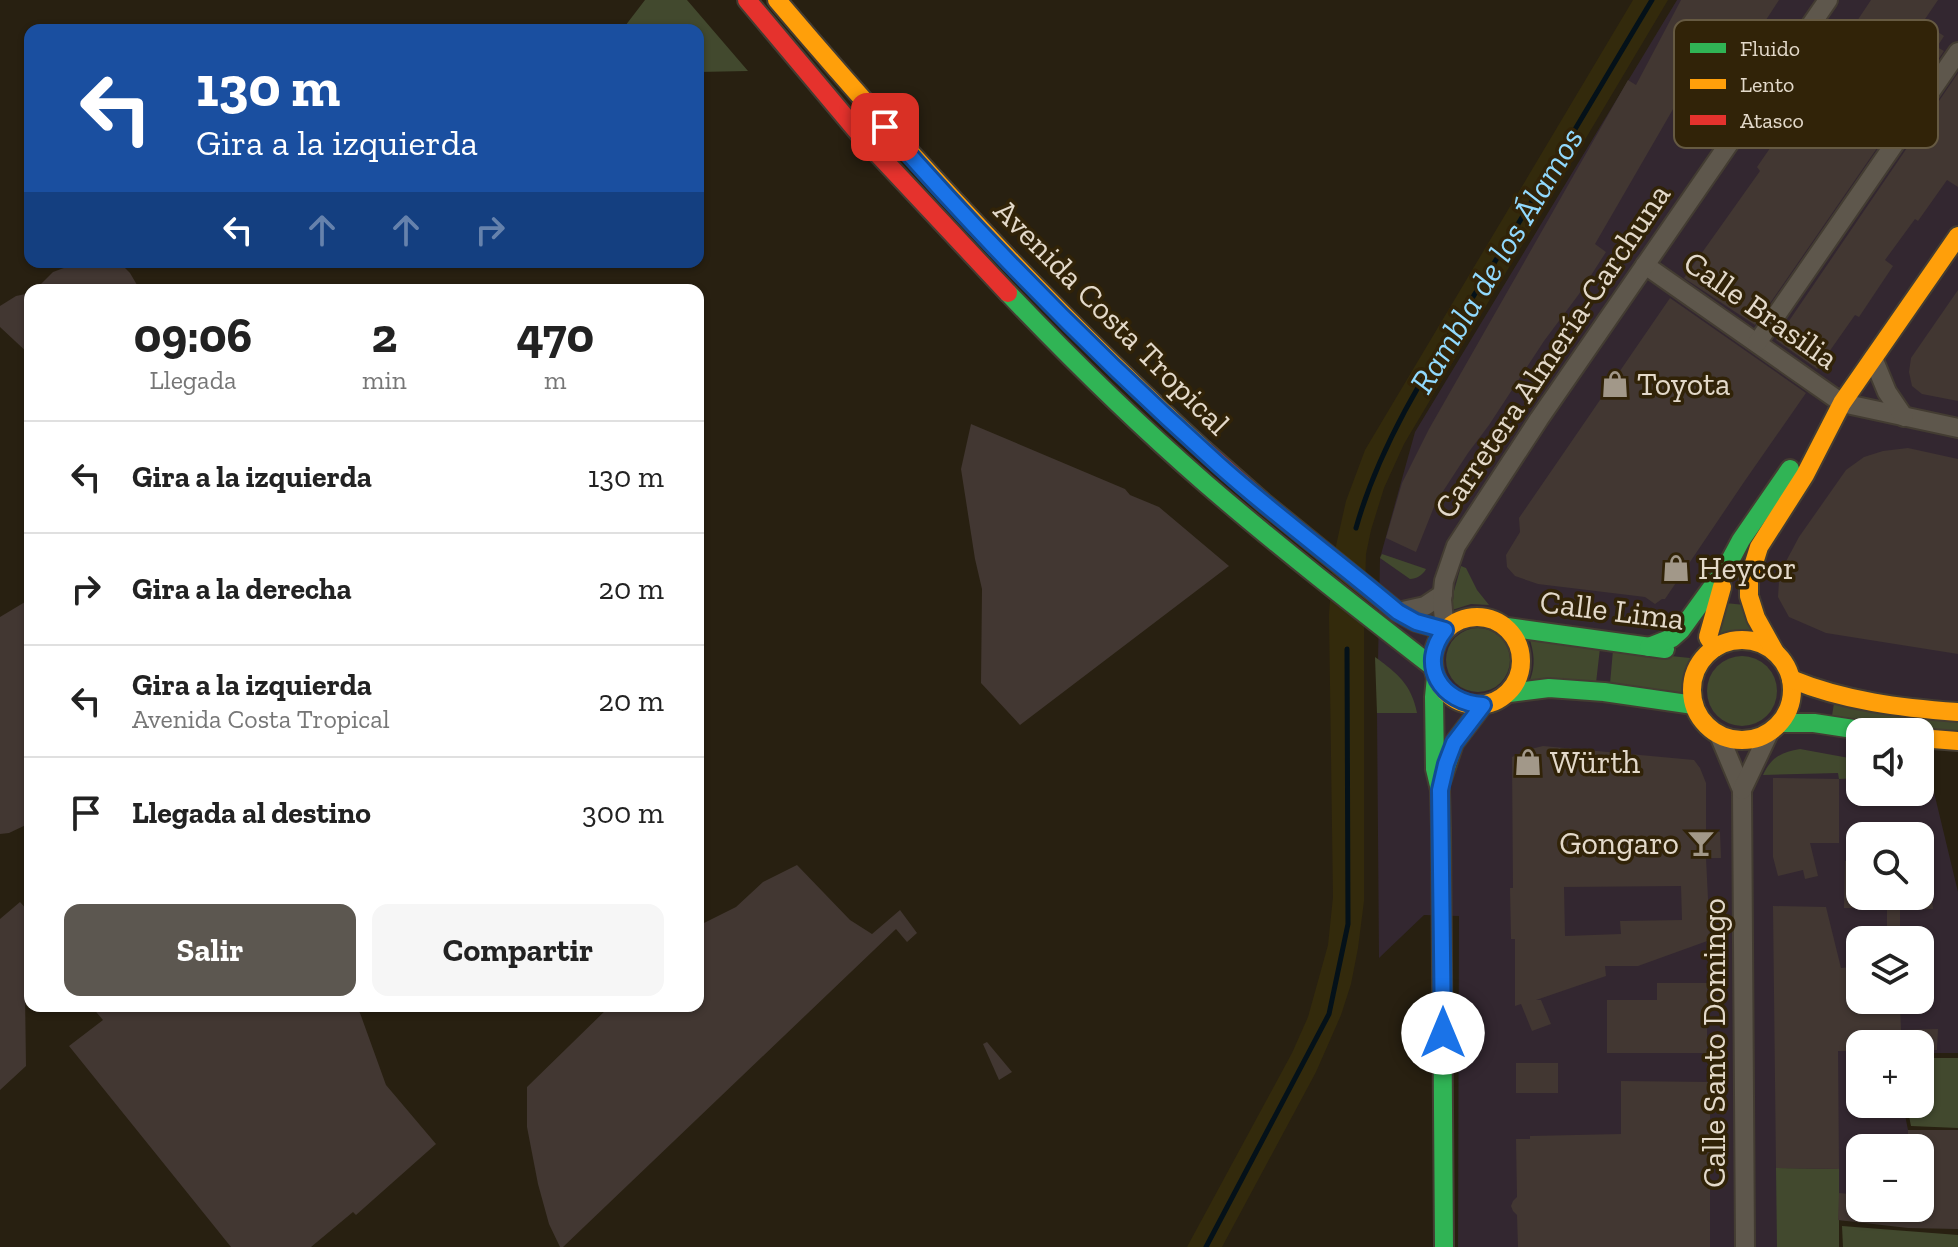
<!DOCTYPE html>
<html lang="es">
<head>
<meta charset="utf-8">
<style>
  :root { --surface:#fff; --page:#f6f6f6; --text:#222; --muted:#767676; --line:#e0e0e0; --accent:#5c5750 }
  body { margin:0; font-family:"Zilla Slab",serif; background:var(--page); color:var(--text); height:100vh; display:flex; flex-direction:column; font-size:30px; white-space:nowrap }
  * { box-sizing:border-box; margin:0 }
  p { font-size:26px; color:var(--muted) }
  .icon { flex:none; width:44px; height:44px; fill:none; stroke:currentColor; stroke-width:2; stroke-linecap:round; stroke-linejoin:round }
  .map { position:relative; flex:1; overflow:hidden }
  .side { position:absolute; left:24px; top:284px; width:680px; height:728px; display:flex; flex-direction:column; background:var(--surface); border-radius:16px; box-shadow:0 2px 6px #0004 }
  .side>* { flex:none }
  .guide { position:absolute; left:24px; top:24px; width:680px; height:244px; border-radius:16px; box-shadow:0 2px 6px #0004; background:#1a4fa0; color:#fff; overflow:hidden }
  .fabs { position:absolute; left:1846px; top:718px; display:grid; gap:16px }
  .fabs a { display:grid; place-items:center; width:88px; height:88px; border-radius:16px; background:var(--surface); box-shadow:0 2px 6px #0004; font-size:40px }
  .pin { position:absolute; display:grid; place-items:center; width:68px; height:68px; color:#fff; margin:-34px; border-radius:16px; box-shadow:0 4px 12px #0006 }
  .me { position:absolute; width:88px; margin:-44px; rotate:0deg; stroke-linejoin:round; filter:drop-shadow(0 0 6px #0008) }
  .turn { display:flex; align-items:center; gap:28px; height:168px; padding:0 40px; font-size:36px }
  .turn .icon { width:104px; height:104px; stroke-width:2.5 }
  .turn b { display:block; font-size:56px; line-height:68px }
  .lanes { display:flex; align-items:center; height:76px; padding:0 40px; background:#0003; justify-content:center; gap:40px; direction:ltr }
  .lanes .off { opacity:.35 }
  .eta { display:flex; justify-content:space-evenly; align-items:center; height:136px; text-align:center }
  .eta b { font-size:48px; font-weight:700; line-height:56px }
  .button { display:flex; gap:16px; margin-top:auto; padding:16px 40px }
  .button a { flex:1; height:92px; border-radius:16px; background:var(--accent); color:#fff; font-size:32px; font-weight:700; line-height:92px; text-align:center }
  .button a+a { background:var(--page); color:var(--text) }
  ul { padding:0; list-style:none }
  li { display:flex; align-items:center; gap:24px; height:112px; padding:0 40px; border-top:2px solid var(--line) }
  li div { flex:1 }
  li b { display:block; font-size:30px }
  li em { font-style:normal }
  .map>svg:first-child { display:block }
  .industrial { fill:#332730; fill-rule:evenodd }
  .green { fill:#42492e }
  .sand { fill:#332a0c }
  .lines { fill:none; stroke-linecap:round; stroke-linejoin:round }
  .stream { stroke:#041119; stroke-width:5 }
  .building { fill:#423732; fill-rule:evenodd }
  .street-casing { stroke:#433c32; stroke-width:22 }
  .fast-casing { stroke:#433c32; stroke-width:22 }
  .slow-casing { stroke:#433c32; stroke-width:22 }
  .jam-casing { stroke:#433c32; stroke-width:22 }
  .street { stroke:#5e574c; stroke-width:18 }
  .fast { stroke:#30b455; stroke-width:18 }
  .slow { stroke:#ff9f0a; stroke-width:18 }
  .jam { stroke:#e5322d; stroke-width:18 }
  .route-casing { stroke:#114b97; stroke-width:20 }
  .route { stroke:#1a73e8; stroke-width:14 }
  .labels { text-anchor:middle; stroke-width:7; stroke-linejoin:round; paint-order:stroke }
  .street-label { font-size:32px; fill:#e3d9ca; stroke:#312308 }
  .poi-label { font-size:32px; fill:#e3d9ca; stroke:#312308; text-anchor:start }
  .water-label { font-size:34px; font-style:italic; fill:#91d9fd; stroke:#312308 }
  .key { fill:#312308; stroke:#665a42; stroke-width:2 }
  .key-label { font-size:22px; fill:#e3d9ca }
</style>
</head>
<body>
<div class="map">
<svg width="1958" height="1247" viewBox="0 0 1958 1247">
  <rect width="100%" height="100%" fill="#282011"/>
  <!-- industrial -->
  <path class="industrial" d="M1677 0H1958V716L1920 732H1860V792H1920V734L1958 892V1053H1920V1044H1860V1104H1863V1109L1904 1110 1908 1130H1958V1229L1839 1220V1247H1458L1459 916 1424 915 1379 958 1377 713 1380 558 1415 432ZM1860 836H1920V896H1860ZM1860 940H1920V1000H1860ZM1860 1148H1920V1208H1860Z"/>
  <!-- green -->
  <g class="green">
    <path d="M645 0H687L748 71 698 72V30H622Z"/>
    <path d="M1382 554 1426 569C1423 575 1416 579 1410 579L1380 558Z"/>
    <path d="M1461 566 1466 568 1477 590 1489 605 1471 604 1452 610 1454 591Z"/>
    <path d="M1725 603 1745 605 1755 632 1736 631 1714 636Z"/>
    <circle cx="1478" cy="660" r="32"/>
    <path d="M1529 637 1600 648 1596 683 1530 680C1536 665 1534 652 1529 637Z"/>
    <path d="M1613 650 1690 658 1681 693 1610 684Z"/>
    <circle cx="1742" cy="691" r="35"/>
    <path d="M1375 657C1398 674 1411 684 1417 713H1377Z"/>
    <path d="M1834 703 1958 721V732L1893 726 1832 716Z"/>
    <path d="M1800 749 1860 760V778L1839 779 1838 773 1763 775C1771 757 1782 752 1800 749Z"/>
    <path d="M1920 1058H1958V1128L1911 1126 1907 1106 1864 1108 1865 1104H1920Z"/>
    <path d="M1776 1168 1839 1169V1247H1777Z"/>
    <path d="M1842 1226 1958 1235V1247H1843Z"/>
  </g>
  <!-- sand -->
  <path class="sand" d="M1633 0H1668L1404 444 1384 488 1371 530 1366 554 1364 624V901L1358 948 1351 984 1341 1015 1316 1072 1222 1247H1187L1292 1053 1308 1017 1328 945 1333 897 1329 615 1333 559 1346 501 1365 450Z"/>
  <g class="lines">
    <!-- stream -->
    <g class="stream">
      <path d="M1356 528C1384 429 1446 342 1499 255 1551 171 1601 85 1652 0"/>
      <path d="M1206 1247 1329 1014 1348 924 1347 649"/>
    </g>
  </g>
  <!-- building -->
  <g class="building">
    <path d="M1681 0H1779L1723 86 1714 81 1694 115 1676 104 1595 244 1606 252 1579 294 1544 341 1489 425 1468 453 1436 502 1416 552 1386 538 1402 483 1429 429 1628 80 1636 85Z"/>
    <path d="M1871 0H1938L1923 22 1944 36 1937 47 1944 51 1755 325 1684 278 1760 171 1757 167 1777 138 1790 131 1789 126 1847 40 1845 39Z"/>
    <path d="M1958 73V187L1947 180 1918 221 1915 219 1885 260 1893 266 1859 317 1855 315 1817 369 1776 340Z"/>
    <path d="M119 262 130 273 140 290H35L53 272 77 263Z"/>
    <path d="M1958 290V401L1922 394 1912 386 1909 372 1911 358Z"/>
    <path d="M30 293V355L0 327V306L16 296Z"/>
    <path d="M1670 298 1806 393 1744 482 1665 599H1662L1655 604 1645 597 1538 584 1515 576 1507 567 1506 555 1520 532 1519 518Z"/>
    <path d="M971 424 1125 489 1130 495 1159 507 1229 566 1020 725 981 683 982 589 975 559 961 469Z"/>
    <path d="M1908 448 1958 459V654L1826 633 1789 617 1778 597 1779 581 1783 567 1799 537 1846 470 1864 457 1883 451Z"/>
    <path d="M30 599V823L9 833 0 834V617Z"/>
    <path d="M1543 746 1694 760 1700 768 1706 783V832H1720L1721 858H1706L1710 940 1638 966H1605L1606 976 1536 1000H1541L1551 1024 1532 1031 1521 1004 1515 1006V939H1511L1510 888H1513L1512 757 1527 750ZM1681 886 1682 920 1620 921 1621 934 1565 936 1564 887Z"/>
    <path d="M1773 778 1839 779V843H1810L1818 876 1805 879 1803 870 1778 876 1773 857Z"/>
    <path d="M1845 861H1860V908H1844Z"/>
    <path d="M797 865 850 920 872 934 900 910 917 933 907 942 896 929 563 1247H560L549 1224 538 1184 527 1127V1087L610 1006H698V926L736 907 763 882Z"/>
    <path d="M1882 896H1932L1933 909 1882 908Z"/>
    <path d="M20 902 30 913 28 938 30 970 25 993 26 1066 0 1090V919Z"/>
    <path d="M1773 906 1826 907 1841 968 1851 967V1003L1900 1004 1901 1030 1938 1029 1937 1050H1920V1044H1860V1051H1838L1839 1169 1776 1168Z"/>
    <rect x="1887" y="909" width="13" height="31"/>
    <path d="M1657 983H1707V1053H1607V1000H1657Z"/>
    <path d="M91 1006H355L360 1013 386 1085 436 1144 356 1215 353 1212 311 1247H231L69 1046 103 1020Z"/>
    <path d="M987 1042 1012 1072 999 1080 983 1044Z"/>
    <rect x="1516" y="1063" width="42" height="30"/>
    <path d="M1621 1081 1710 1082V1247H1518L1517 1215 1513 1211 1511 1206 1513 1201 1517 1197 1516 1139H1530V1136L1621 1134Z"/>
    <path d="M1908 1130H1958V1229L1908 1228 1838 1220 1839 1193 1860 1195V1208H1920V1148H1908Z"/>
  </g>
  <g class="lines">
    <!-- street casing -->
    <g class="street-casing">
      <g id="street">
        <path d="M1645 265 1842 403 1958 428"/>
        <path d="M1757 343 1958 52"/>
        <path d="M1873 358 1887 392 1904 417"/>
        <path d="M1398 612 1425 606 1443 594"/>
        <path d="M1445 630 1442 600 1444 581 1456 546 1539 419 1828 0"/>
        <path d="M1719 735 1742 790 1745 1247"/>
        <path d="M1742 790 1769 733"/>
      </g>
    </g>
    <!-- fast casing -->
    <g class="fast-casing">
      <g id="fast">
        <path d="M1008 293C1071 359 1136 423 1205 483 1279 547 1356 607 1433 667"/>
        <path d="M1507 627 1665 649"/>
        <path d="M1649 647 1672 638 1681 630 1726 568 1741 540 1790 469"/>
        <path d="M1436 677 1434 697 1435 769 1440 790 1441 828 1444 1247"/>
        <path d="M1509 693 1549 688 1604 692 1694 705"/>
        <path d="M1781 723H1814L1873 732"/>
        <path d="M1442 779 1454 743 1483 705"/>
      </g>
    </g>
    <!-- slow casing -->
    <g class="slow-casing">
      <g id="slow">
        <path d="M777 0C911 158 1051 310 1204 450"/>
        <circle cx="1477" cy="661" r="44"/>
        <circle cx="1742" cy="690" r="50"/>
        <path d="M1715 648 1708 637 1722 587"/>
        <path d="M1775 652 1756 618 1749 596V579L1759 547 1805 475 1842 403 1958 236"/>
        <path d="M1791 679C1844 701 1901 708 1958 712"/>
        <path d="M1920 738 1958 741"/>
      </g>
    </g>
    <!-- jam casing -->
    <g class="jam-casing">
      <g id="jam">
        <path d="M747 0 862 137 1008 293"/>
        <path d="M1204 450 1264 503 1398 612 1416 622 1445 630"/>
      </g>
    </g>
    <!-- street -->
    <use href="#street" class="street"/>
    <!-- fast -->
    <use href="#fast" class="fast"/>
    <!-- slow -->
    <use href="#slow" class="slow"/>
    <!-- jam -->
    <use href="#jam" class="jam"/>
  </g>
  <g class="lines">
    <!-- route casing -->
    <g class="route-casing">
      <path id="route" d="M885 127C989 246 1101 359 1219 465 1276 516 1339 562 1398 612L1416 622 1445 630C1417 665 1441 703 1483 705L1454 743 1446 764 1440 790 1443 1033"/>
    </g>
    <!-- route -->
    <use href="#route" class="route"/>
  </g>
  <!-- icons -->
  <defs>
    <g id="shop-bare" transform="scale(2.16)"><path d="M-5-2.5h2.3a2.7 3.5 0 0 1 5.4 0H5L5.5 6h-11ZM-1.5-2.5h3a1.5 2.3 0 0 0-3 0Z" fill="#a29889" stroke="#312308" stroke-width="2.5" paint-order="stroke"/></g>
    <g id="bar-bare" transform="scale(2.16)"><path d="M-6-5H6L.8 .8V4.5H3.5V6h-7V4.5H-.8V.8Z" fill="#a29889" stroke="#312308" stroke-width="2.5" paint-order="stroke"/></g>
  </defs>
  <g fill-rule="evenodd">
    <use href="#shop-bare" x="1615" y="384"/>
    <use href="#shop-bare" x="1676" y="568"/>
    <use href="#shop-bare" x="1528" y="762"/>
    <use href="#bar-bare" x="1701" y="843"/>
  </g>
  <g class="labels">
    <!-- street labels -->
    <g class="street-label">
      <text transform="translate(1761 310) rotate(35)" y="11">Calle Brasilia</text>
      <text transform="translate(1112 317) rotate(45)" y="11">Avenida Costa Tropical</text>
      <text transform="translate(1552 351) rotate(-56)" y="11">Carretera Almería-Carchuna</text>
      <text transform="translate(1612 610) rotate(7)" y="11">Calle Lima</text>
      <text transform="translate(1714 1043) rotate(-90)" y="11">Calle Santo Domingo</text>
    </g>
    <!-- poi labels -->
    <g class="poi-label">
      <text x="1637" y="395">Toyota</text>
      <text x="1698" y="579">Heycor</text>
      <text x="1550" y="773">Würth</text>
      <text x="1679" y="854" text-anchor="end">Gongaro</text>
    </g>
    <!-- water labels -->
    <g class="water-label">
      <text transform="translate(1496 260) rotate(-59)" y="12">Rambla de los Álamos</text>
    </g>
  </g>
  <!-- legend -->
  <rect x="1674" y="20" width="264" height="128" rx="12" class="key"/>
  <rect x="1690" y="43" width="36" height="10" fill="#30b455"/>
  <rect x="1690" y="79" width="36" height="10" fill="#ff9f0a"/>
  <rect x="1690" y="115" width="36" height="10" fill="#e5322d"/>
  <g class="key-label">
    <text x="1740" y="56">Fluido</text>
    <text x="1740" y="92">Lento</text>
    <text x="1740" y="128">Atasco</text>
  </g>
</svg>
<div class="fabs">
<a><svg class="icon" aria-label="sound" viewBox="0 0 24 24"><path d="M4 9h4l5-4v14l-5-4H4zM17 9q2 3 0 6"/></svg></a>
<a><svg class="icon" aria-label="search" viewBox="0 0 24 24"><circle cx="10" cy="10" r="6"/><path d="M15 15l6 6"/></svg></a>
<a><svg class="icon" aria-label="layers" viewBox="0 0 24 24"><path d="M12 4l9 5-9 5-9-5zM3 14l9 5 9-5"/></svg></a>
<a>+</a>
<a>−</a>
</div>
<div class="pin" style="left:885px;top:127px;background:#d93025"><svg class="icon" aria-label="arrive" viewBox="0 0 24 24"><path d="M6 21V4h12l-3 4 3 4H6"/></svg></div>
<svg class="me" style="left:1443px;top:1033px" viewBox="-20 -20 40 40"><circle r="19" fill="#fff"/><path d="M0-13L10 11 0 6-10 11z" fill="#1a73e8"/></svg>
<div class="guide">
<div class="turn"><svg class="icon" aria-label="left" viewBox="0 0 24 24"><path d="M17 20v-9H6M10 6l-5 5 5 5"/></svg><div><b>130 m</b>Gira a la izquierda</div></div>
<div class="lanes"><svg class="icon" aria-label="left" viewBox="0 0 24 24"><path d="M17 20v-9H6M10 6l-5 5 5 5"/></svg><svg class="icon off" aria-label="ahead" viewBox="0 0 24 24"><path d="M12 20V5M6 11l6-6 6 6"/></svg><svg class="icon off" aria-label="ahead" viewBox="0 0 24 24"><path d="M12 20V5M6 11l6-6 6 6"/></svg><svg class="icon off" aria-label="right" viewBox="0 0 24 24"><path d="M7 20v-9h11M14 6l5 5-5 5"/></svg></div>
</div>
<section class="side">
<div class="eta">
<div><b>09:06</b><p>Llegada</p></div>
<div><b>2</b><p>min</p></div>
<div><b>470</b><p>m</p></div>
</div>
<ul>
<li><svg class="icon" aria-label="left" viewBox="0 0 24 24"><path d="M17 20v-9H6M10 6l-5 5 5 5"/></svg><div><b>Gira a la izquierda</b></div><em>130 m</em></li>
<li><svg class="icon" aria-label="right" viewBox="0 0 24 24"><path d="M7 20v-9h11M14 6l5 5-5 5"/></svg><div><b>Gira a la derecha</b></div><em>20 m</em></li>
<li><svg class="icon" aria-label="left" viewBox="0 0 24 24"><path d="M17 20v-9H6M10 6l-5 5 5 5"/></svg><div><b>Gira a la izquierda</b><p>Avenida Costa Tropical</p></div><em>20 m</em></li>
<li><svg class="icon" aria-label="arrive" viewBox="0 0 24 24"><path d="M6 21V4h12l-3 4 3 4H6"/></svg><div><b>Llegada al destino</b></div><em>300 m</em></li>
</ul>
<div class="button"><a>Salir</a><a>Compartir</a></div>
</section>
</div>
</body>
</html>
